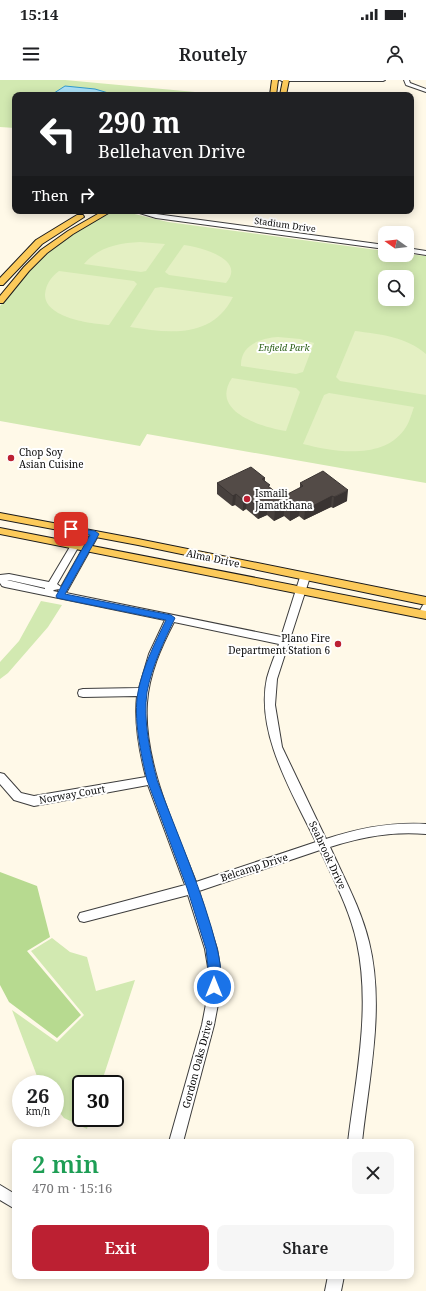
<!DOCTYPE html>
<html lang="en">
<head>
<meta charset="utf-8">
<style>
  :root { --surface:#fff; --page:#f6f6f6; --text:#202124; --muted:#757577; --accent:#bc2032 }
  body { margin:0; font-family:"Noto Serif",serif; background:var(--page); color:var(--text); height:100vh; display:flex; flex-direction:column; font-size:15px; white-space:nowrap }
  * { box-sizing:border-box; margin:0 }
  p { font-size:13px; color:var(--muted) }
  .icon { flex:none; width:22px; height:22px; fill:none; stroke:currentColor; stroke-width:2; stroke-linecap:round; stroke-linejoin:round }
  .map { position:relative; flex:1; overflow:hidden }
  .panel { position:absolute; left:12px; top:1059px; width:402px; height:140px; display:flex; flex-direction:column; background:var(--surface); border-radius:8px; box-shadow:0 2px 10px #0003 }
  .panel>* { flex:none }
  .top-card { position:absolute; left:12px; top:12px; width:402px; height:122px; border-radius:8px; box-shadow:0 2px 10px #0003; background:#202124; color:#fff; overflow:hidden }
  .needle { width:26px; rotate:284deg }
  .tools { position:absolute; left:378px; top:146px; display:grid; gap:8px }
  .tools a { display:grid; place-items:center; width:36px; height:36px; border-radius:8px; background:var(--surface); box-shadow:0 2px 10px #0003; font-size:20px }
  .speed { position:absolute; left:12px; top:995px; display:flex; gap:8px; font-size:20px; font-weight:700; text-align:center }
  .speed>* { display:grid; place-content:center; width:52px; height:52px; border-radius:50%; background:var(--surface); box-shadow:0 2px 10px #0003; line-height:1 }
  .speed small { font-size:10px; font-weight:400 }
  .speed .limit { border:2px solid #111; border-radius:6px; background:#fff; color:#111 }
  .pin { position:absolute; display:grid; place-items:center; width:34px; height:34px; color:#fff; margin:-17px; border-radius:8px; box-shadow:0 2px 6px #0006 }
  .me { position:absolute; width:44px; margin:-22px; rotate:0deg; stroke-linejoin:round; filter:drop-shadow(0 0 3px #0008) }
  .turn { display:flex; align-items:center; gap:14px; height:84px; padding:0 20px; font-size:18px }
  .turn .icon { width:52px; height:52px; stroke-width:2.5 }
  .turn b { display:block; font-size:28px; line-height:34px }
  .then { display:flex; align-items:center; height:38px; padding:0 20px; background:#0003; gap:8px; font-size:15px }
  .round { display:grid; place-items:center; flex:none; width:42px; height:42px; border-radius:8px; background:var(--page) }
  .summary { display:flex; align-items:center; justify-content:space-between; height:68px; padding:0 20px }
  h1 { font-size:24px; font-weight:600; line-height:30px; color:#1e9e55 }
  .primary-button { display:flex; gap:8px; margin-top:auto; padding:8px 20px }
  .primary-button a { flex:1; height:46px; border-radius:8px; background:var(--accent); color:#fff; font-size:16px; font-weight:600; line-height:46px; text-align:center }
  .primary-button a+a { background:var(--page); color:var(--text) }
  .status { display:flex; justify-content:space-between; align-items:center; height:28px; padding:0 20px; background:var(--surface); direction:ltr }
  .status svg { height:11px; fill:currentColor }
  header { display:flex; justify-content:space-between; align-items:center; height:52px; padding:0 20px; background:var(--surface); font-size:18px; font-weight:600 }
  .map>svg:first-child { display:block }
  .green { fill:#d2e9b1; fill-rule:evenodd }
  .forest { fill:#b7da90 }
  .pitch { fill:#e4f0c3 }
  .water { fill:#abe0f7; stroke:#319bd0 }
  .lines { fill:none; stroke-linecap:round; stroke-linejoin:round }
  .minor-casing { stroke:#3d3d3d; stroke-width:2 }
  .major-casing { stroke:#1b1b1b; stroke-width:2 }
  .minor { fill:#fff; fill-rule:evenodd }
  .major { fill:#fcca5a; fill-rule:evenodd }
  .wall { fill:#47403d }
  .shaded-wall { fill:#3a3432 }
  .building { fill:#534b47; stroke:#3a3432 }
  .route { fill:#1a73e8; stroke:#114b97 }
  .poi-dot { fill:#bc2032; stroke:#fff; stroke-width:1.5 }
  .labels { text-anchor:middle; stroke-width:4; stroke-linejoin:round; paint-order:stroke }
  .far-street-label { font-size:9px; fill:#0a0a0a; stroke:#fff }
  .far-park-label { font-size:9px; font-style:italic; fill:#2e621a; stroke:#fff }
  .poi-label { font-size:10px; fill:#0a0a0a; stroke:#fff; text-anchor:start }
  .street-label { font-size:10px; fill:#0a0a0a; stroke:#fff }
</style>
</head>
<body>
<div class="status"><b>15:14</b><svg viewBox="0 0 49 12"><path d="M0 12V9h3v3zM5 12V6h3v6zM10 12V3h3v9zM15 12V0h3v12zM26 1h20v11H26zM47 4h2v5h-2z"/></svg></div>
<header><svg class="icon" aria-label="menu" viewBox="0 0 24 24"><path d="M4 6h16M4 12h16M4 18h16"/></svg>Routely<svg class="icon" aria-label="person" viewBox="0 0 24 24"><circle cx="12" cy="8" r="4"/><path d="M4 21q1-7 8-7t8 7"/></svg></header>
<div class="map">
<svg width="426" height="1211" viewBox="0 0 426 1211">
  <rect width="100%" height="100%" fill="#fff9e8"/>
  <!-- green -->
  <g class="green">
    <path d="M0 0H65L195 12 196 15H15V48L0 47Z"/>
    <path d="M114 131H122L168 142 385 171V175L407 174 426 176V403L147 354 140 366 0 341V226L34 185 52 169 93 141ZM385 197H407V219H385Z"/>
    <path d="M41 521 62 525 48 547 8 593 0 599V582L19 561Z"/>
    <path d="M52 858 70 872 87 877 96 911 135 900 101 1004H81V1038H90L87 1049 64 1038 55 1027V1004H40L12 930 57 962 84 935 31 871Z"/>
  </g>
  <!-- forest -->
  <path class="forest" d="M0 792 37 806 50 857 27 871 81 935 57 958 9 922 0 905Z"/>
  <!-- pitch -->
  <g class="pitch">
    <path d="M140 162 165 164 146 191 141 192 84 184C98 167 119 163 140 162Z"/>
    <path d="M184 165C200 167 247 179 226 203L169 195 165 192Z"/>
    <path d="M59 191 134 201 137 204 109 245C92 244 44 238 45 214 46 204 51 197 59 191Z"/>
    <path d="M161 207 233 217C212 259 169 253 130 247L155 208Z"/>
    <path d="M355 251C379 254 407 257 426 274V315L340 301 336 297Z"/>
    <path d="M278 257 300 259 314 263 303 292 296 294 241 286C240 265 261 258 278 257Z"/>
    <path d="M232 298 296 308 300 312 286 351C262 347 209 332 232 298Z"/>
    <path d="M329 313 414 327C411 335 409 344 404 350 382 380 334 372 303 364L324 315Z"/>
  </g>
  <!-- water -->
  <path class="water" d="M65 6 95 9 115 15H51Z"/>
  <g class="lines">
    <!-- minor casing -->
    <g class="minor-casing">
      <g id="minor">
        <path d="M280 0H385L383 1H282Z"/>
        <path d="M404 0H409L410 3 426 9V12L406 5Z"/>
        <path d="M133 131H143L156 134 385 165V169L156 138Z"/>
        <path d="M407 168 426 171V175L407 172Z"/>
        <path d="M83 449 87 452 57 504 61 507 92 452H98L99 454 66 513 281 557 300 497 302 495H308L310 497 277 599 275 625 282 667 326 759C359 748 391 742 426 744V754C392 751 362 757 330 767 344 798 361 829 369 862 385 927 369 997 362 1062H348C356 997 371 928 357 863 350 830 334 800 320 770L199 811 217 869 220 887 218 924 214 945 183 1062H169L202 945 206 924 208 887 205 869 188 815 84 842 80 841 78 837 80 833 84 832 185 805 148 705 34 726 14 720 0 704V693L4 694 21 713 34 716 146 697C139 670 134 643 137 616L83 617 79 616 78 613 79 610 83 609 139 608 149 574 165 540 5 507 2 506 0 503V495L9 494 49 502 80 450ZM7 500H9L45 508V509ZM59 509 58 512 53 511 54 510ZM174 542 279 564C275 575 270 587 267 598 255 653 293 714 316 762L196 802C175 748 143 682 147 623 149 594 161 567 174 542Z"/>
        <path d="M426 524V536H420L418 534 423 525Z"/>
        <path d="M0 1105 15 1114V1129L0 1120Z"/>
        <path d="M328 1196H344L341 1211H325Z"/>
      </g>
    </g>
    <!-- major casing -->
    <g class="major-casing">
      <g id="major">
        <path d="M272 0H278L276 15H270Z"/>
        <path d="M283 0H289L286 15H280Z"/>
        <path d="M103 131H112L73 154 47 173 29 191 3 223H0V216L24 187 41 170 68 151Z"/>
        <path d="M77 135H83L84 137 42 164 3 205H0V198L36 160Z"/>
        <path d="M0 433 138 459 426 517V525L138 465 0 439Z"/>
        <path d="M0 448 426 531V539L0 454Z"/>
      </g>
    </g>
    <!-- minor -->
    <use href="#minor" class="minor"/>
    <!-- major -->
    <use href="#major" class="major"/>
  </g>
  <!-- wall -->
  <path class="wall" d="M265 398V401L270 408 282 417 300 408V403L347 421 333 428 331 427 304 440 299 436 290 441 284 436 274 441 267 435 258 439 246 429 243 431 235 425 232 426 217 414V403Z"/>
  <!-- shaded-wall -->
  <g class="shaded-wall">
    <path d="M348 410 347 421 333 428 334 417Z"/>
    <path d="M236 414 235 425 232 426 233 416Z"/>
    <path d="M332 416 331 427 304 440 305 430Z"/>
    <path d="M247 418 246 429 243 431V420Z"/>
    <path d="M267 424V435L258 439 259 428Z"/>
    <path d="M284 425V436L274 441 275 430Z"/>
    <path d="M300 425 299 436 290 441V430Z"/>
  </g>
  <!-- building -->
  <path class="building" d="M251 387 265 398 262 399 270 405 268 406 282 417 303 406 300 403 323 391 348 410 334 417 332 416 305 430 300 425 290 430 284 425 275 430 267 424 259 428 247 418 243 420 236 414 233 416 217 403Z"/>
  <!-- route -->
  <path class="route" d="M68 447 95 451 99 454 65 514 171 535 175 538C164 561 152 586 147 612 143 640 150 673 157 700 177 754 203 812 217 868 220 880 223 899 218 911L214 912 210 911 208 907V887L206 869 187 808 147 700C141 674 133 638 138 612 143 586 155 563 166 540L57 518 56 516 90 455 68 451Z"/>
  <!-- markers -->
  <g class="poi-dot">
    <circle cx="11" cy="378" r="4"/>
    <circle cx="247" cy="419" r="4"/>
    <circle cx="338" cy="564" r="4"/>
  </g>
  <g class="labels">
    <!-- far-street labels -->
    <g class="far-street-label">
      <text transform="translate(285 145) rotate(8)" y="3">Stadium Drive</text>
    </g>
    <!-- far-park labels -->
    <g class="far-park-label">
      <text x="284" y="271">Enfield Park</text>
    </g>
    <!-- poi labels -->
    <g class="poi-label">
      <text x="19" y="376">Chop Soy<tspan x="19" dy="12">Asian Cuisine</tspan></text>
      <text x="255" y="417">Ismaili<tspan x="255" dy="12">Jamatkhana</tspan></text>
      <text x="330" y="562" text-anchor="end">Plano Fire<tspan x="330" dy="12">Department Station 6</tspan></text>
    </g>
    <!-- street labels -->
    <g class="street-label">
      <text transform="translate(213 478) rotate(12)" y="4">Alma Drive</text>
      <text transform="translate(72 714) rotate(-10)" y="4">Norway Court</text>
      <text transform="translate(328 775) rotate(65)" y="4">Seabrook Drive</text>
      <text transform="translate(254 787) rotate(-18)" y="4">Belcamp Drive</text>
      <text transform="translate(197 984) rotate(-75)" y="4">Gordon Oaks Drive</text>
    </g>
  </g>
</svg>
<div class="tools">
<a><svg class="needle" viewBox="-14 -14 28 28"><path d="M0-13l5 13h-10z" fill="#e53935"/><path d="M0 13l5-13h-10z" fill="#757577"/></svg></a>
<a><svg class="icon" aria-label="search" viewBox="0 0 24 24"><circle cx="10" cy="10" r="6"/><path d="M15 15l6 6"/></svg></a>
</div>
<div class="speed"><div>26<small>km/h</small></div><div class="limit">30</div></div>
<div class="pin" style="left:71px;top:449px;background:#d93025"><svg class="icon" aria-label="arrive" viewBox="0 0 24 24"><path d="M6 21V4h12l-3 4 3 4H6"/></svg></div>
<svg class="me" style="left:214px;top:907px" viewBox="-20 -20 40 40"><circle r="17" fill="#1a73e8" stroke="#fff" stroke-width="3"/><path d="M0-11L8 9 0 5-8 9z" fill="#fff"/></svg>
<div class="top-card">
<div class="turn"><svg class="icon" aria-label="left" viewBox="0 0 24 24"><path d="M17 20v-9H6M10 6l-5 5 5 5"/></svg><div><b>290 m</b>Bellehaven Drive</div></div>
<div class="then">Then<svg class="icon" aria-label="right" viewBox="0 0 24 24"><path d="M7 20v-9h11M14 6l5 5-5 5"/></svg></div>
</div>
<section class="panel">
<div class="summary"><div><h1>2 min</h1><p>470 m · 15:16</p></div><a class="round"><svg class="icon" aria-label="close" viewBox="0 0 24 24"><path d="M6 6l12 12M18 6L6 18"/></svg></a></div>
<div class="primary-button"><a>Exit</a><a>Share</a></div>
</section>
</div>
</body>
</html>
